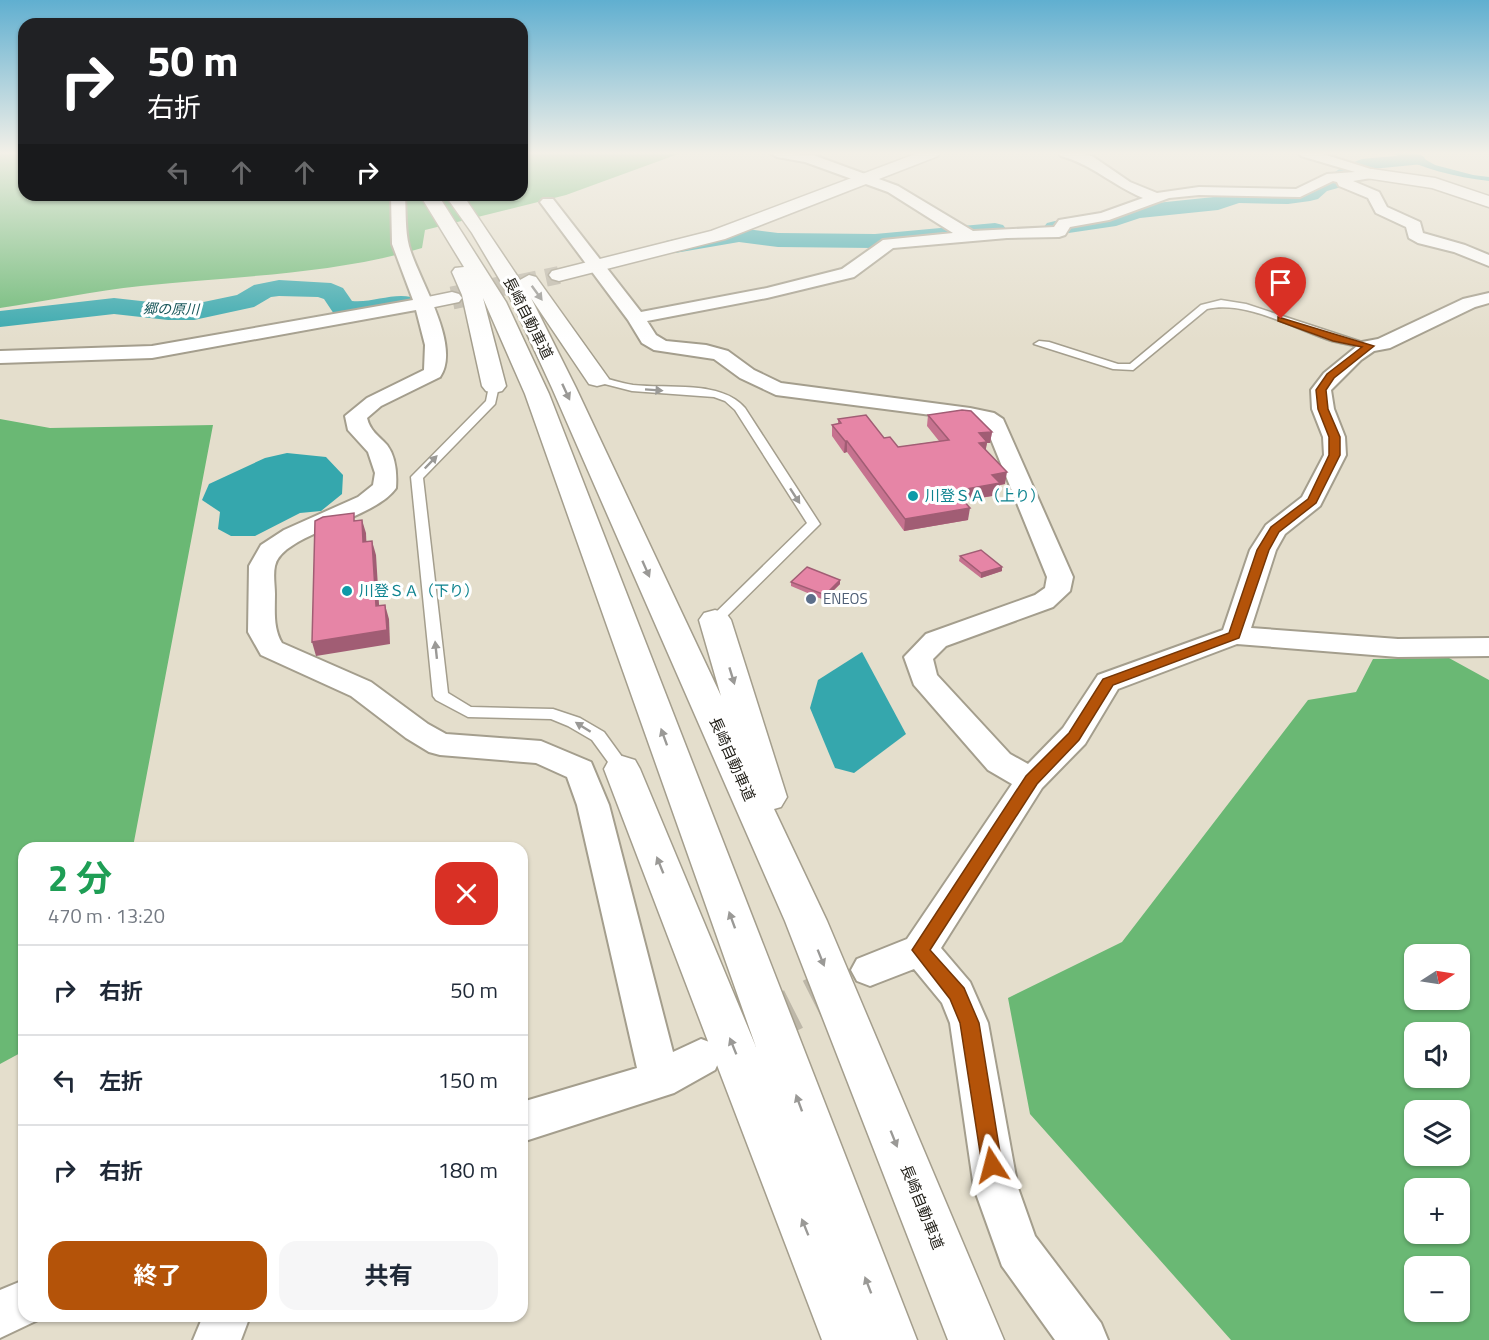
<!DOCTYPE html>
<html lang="ja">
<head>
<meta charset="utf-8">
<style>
  :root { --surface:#fff; --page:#f6f6f7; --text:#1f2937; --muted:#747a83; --line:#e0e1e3; --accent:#b45309 }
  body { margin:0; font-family:"Titillium Web","Noto Sans JP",sans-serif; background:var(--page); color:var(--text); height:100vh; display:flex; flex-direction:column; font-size:22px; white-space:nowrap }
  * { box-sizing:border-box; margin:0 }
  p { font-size:20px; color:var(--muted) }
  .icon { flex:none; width:33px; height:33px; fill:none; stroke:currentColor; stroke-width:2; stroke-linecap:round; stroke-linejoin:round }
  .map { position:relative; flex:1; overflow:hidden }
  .sheet { position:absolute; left:18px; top:842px; width:510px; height:480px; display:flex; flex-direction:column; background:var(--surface); border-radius:18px; box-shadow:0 2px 4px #0004 }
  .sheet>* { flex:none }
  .hud { position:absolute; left:18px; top:18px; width:510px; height:183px; border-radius:18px; box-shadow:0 2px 4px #0004; background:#202124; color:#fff; overflow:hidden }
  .needle { width:39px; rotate:78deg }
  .tools { position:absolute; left:1404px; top:944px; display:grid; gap:12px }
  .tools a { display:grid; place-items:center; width:66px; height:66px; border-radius:12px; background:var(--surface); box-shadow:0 2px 4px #0004; font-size:30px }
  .pin { position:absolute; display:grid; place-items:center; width:51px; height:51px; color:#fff; margin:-62px -26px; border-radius:50% 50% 50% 0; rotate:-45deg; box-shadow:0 0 6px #0007 }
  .pin .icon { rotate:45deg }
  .me { position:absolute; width:66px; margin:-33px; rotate:351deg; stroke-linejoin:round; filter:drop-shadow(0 0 4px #0008) }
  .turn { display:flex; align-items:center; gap:21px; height:126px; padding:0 30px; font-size:27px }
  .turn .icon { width:78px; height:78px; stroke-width:2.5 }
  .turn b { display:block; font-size:42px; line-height:51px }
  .lanes { display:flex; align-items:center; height:57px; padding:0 30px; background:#0003; justify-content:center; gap:30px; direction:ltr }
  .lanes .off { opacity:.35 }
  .round { display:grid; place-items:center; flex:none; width:63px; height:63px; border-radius:18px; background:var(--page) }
  .summary { display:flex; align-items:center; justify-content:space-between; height:102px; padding:0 30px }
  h1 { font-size:36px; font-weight:700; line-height:45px; color:#1e9e55 }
  .button { display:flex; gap:12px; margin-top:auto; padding:12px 30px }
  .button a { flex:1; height:69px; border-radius:18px; background:var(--accent); color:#fff; font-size:24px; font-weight:700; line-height:69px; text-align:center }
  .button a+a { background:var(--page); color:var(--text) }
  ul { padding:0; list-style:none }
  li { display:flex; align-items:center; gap:18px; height:90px; padding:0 30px; border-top:2px solid var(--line) }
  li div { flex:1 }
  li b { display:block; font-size:22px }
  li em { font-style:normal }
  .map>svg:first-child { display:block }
  .forest { fill:#6ab874; fill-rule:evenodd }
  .water { fill:#35a7ad }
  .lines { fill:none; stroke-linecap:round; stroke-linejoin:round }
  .river { fill:#35a7ad; fill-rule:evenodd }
  .street-tunnel-far1 { stroke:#bdb7a8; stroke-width:33; stroke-dasharray:33 16; stroke-linecap:butt }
  .street-tunnel { stroke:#bdb7a8; stroke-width:42; stroke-dasharray:42 21; stroke-linecap:butt }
  .secondary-tunnel-far1 { stroke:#bdb7a8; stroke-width:18; stroke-dasharray:18 9; stroke-linecap:butt }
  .secondary-tunnel { stroke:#bdb7a8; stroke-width:23; stroke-dasharray:23 11; stroke-linecap:butt }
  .lane-casing { stroke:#a49e8d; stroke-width:3 }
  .street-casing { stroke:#a49e8d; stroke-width:4 }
  .secondary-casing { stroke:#a49e8d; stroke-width:3 }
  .highway-casing { stroke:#a49e8d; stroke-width:3 }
  .lane { fill:#fff; fill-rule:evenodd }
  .street { fill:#fff; fill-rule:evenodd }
  .secondary { fill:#fff; fill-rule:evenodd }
  .highway { fill:#fff; fill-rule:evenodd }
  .wall { fill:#c6728f }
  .shaded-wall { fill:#a15d74 }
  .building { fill:#e685a6; stroke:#a15d74; stroke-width:1.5 }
  .oneway { fill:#9a9996 }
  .route { fill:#b45309; stroke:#753606; stroke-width:1.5 }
  .culture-dot { fill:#0f9aa8; stroke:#fff; stroke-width:2 }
  .service-dot { fill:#5c6f8a; stroke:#fff; stroke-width:2 }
  .labels { text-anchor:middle; stroke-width:6; stroke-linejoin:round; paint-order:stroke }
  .far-water-label { font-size:14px; font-style:italic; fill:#175659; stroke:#fff }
  .street-label { font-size:15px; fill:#1f1d16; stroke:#fff }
  .culture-label { font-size:15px; fill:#0d838f; stroke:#fff; text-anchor:start }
  .service-label { font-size:15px; fill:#4e5e75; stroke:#fff; text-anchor:start }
</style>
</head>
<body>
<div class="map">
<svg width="1489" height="1340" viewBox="0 0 1489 1340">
  <rect width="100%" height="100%" fill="#e4decc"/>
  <!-- forest -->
  <g class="forest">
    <path d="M0 153H24V195H522V153H681L566 195 425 230 422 248C331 275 235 276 141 286 94 291 47 301 0 308Z"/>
    <path d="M0 419 50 428 213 425 133 847 24 848V1051L0 1064Z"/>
    <path d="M1449 658 1489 680V1340H1231L1030 1114 1008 998 1122 942 1308 700 1356 692 1373 659ZM1414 954H1460V999H1414ZM1414 1032H1460V1077H1414ZM1414 1110H1460V1155H1414ZM1414 1188H1460V1233H1414ZM1414 1266H1460V1311H1414Z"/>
  </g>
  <!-- water -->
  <g class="water">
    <path d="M1392 153H1414L1435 165 1473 175 1489 177V181C1455 177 1422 169 1392 153Z"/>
    <path d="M287 453 326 457 343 475 342 494 321 511 300 513 255 536H231L218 529 220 512 202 500 209 484 265 458Z"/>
    <path d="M862 652 906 734 854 773 835 768 810 708 818 680Z"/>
  </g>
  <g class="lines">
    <!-- river -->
    <g class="river">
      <path d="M1416 154 1423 156 1426 160 1423 164 1372 169 1358 174 1345 186 1327 191 1318 199 1310 201 1288 204 1239 203 1218 210 1140 218 1116 226 1055 235 1047 233 1043 228 1047 223 1055 221 1112 213 1137 205 1214 197 1236 189 1288 190 1303 188 1311 181 1329 176 1344 166 1362 159Z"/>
      <path d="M995 223 1003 225 1007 230 1003 235 875 248 778 247 739 242 675 253 666 251 663 246 666 241 675 239 739 228 778 233 875 234Z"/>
      <path d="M279 280 331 283 343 288 352 301C372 303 392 293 411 297L415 303 411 309 363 318 334 314 324 299 318 297 279 296 271 297 254 307 194 320H168L114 314 0 327V311L114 298 168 304H194L237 295 254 285Z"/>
    </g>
    <!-- street-tunnel-far1 -->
    <path class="street-tunnel-far1" d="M864 973 870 970"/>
    <!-- street-tunnel -->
    <path class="street-tunnel" d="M756 1028 867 972"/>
    <!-- secondary-tunnel-far1 -->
    <path class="secondary-tunnel-far1" d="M493 289 559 275"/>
    <!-- secondary-tunnel -->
    <path class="secondary-tunnel" d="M452 298 500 288"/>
    <!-- lane casing -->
    <g class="lane-casing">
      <g id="lane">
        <path d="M1221 300 1246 304 1374 346 1369 349C1357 346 1344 344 1332 341 1295 329 1246 300 1207 309L1133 370 1113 369 1034 344 1039 341 1049 342 1118 364H1130L1201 305Z"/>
        <path d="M597 376C609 379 621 383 633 385 667 389 722 380 745 408L820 524 720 623 715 624 708 620 807 523 735 410 725 401 714 397 632 391 593 381V377Z"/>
        <path d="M494 383 499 386 495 404 423 478 448 693 471 707 553 709 580 718 604 732 628 765 630 769 628 773H616L592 740 568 726 551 719 468 717 436 700 433 696 411 477 486 401 489 386Z"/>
      </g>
    </g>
    <!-- street casing -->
    <g class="street-casing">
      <g id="street">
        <path d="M770 153 813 155 898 186 973 231 1054 227 1059 220 1101 213 1143 198C1112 185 1093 165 1061 156L1059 153H1080L1092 156 1130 182 1157 193 1199 187 1296 189 1327 174 1355 172 1301 156 1299 153H1320L1377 171 1379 174 1377 177 1353 181 1379 192 1387 207 1420 222 1423 233 1465 245 1489 255V266L1454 252 1418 243 1409 238 1406 227 1376 213 1368 198 1339 186 1337 182 1333 181 1300 197 1199 195 1169 198 1109 220 1070 227 1065 235 1059 237 1007 238 893 248 854 277 767 298 647 321 656 335 666 341 706 345 728 351 754 370 781 383 970 408 994 413 1003 419 1073 577 1070 591 1053 607 946 646 933 659 937 675 1010 754 1028 764 1063 728 1098 675 1223 630 1250 550 1266 525 1302 497 1324 455 1323 437 1312 409 1311 390 1324 373 1362 342 1378 339 1463 299 1489 293V303L1475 307 1390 348 1374 351 1361 360 1331 390 1334 409 1345 437 1346 455 1320 506 1285 534 1276 550 1251 628 1398 639 1489 638V656L1398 657 1237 644 1118 689 1085 744 1042 788 941 948 970 982 988 1023 1018 1188 1035 1236 1101 1323 1108 1340H1055L1002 1266 974 1188 950 1023 942 1003 914 969 870 986 857 981 851 970 857 959 907 939 1012 784 988 770 914 685 904 657 926 634 1035 595 1045 588 1047 577 986 427 970 420 776 395 740 378 714 359 654 350 642 343 628 320 540 202 543 199H553L641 312 767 288 842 269 883 240 953 233 888 192 805 162 777 157Z"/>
        <path d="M391 195H405C406 212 405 230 409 246 418 279 462 345 440 377L381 406 367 418C370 431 378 435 387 445 396 457 397 474 396 488 374 520 281 534 275 566 273 575 275 585 275 594 275 611 273 628 282 643L371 682 428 724 446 734 541 741 591 762 609 805 673 1052 701 1039 715 1044 721 1057 715 1070 674 1093 522 1142V1102L637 1068 577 805 567 777 536 763 440 755 429 752 406 738 351 696 261 655 248 632 249 566 261 545 284 530 358 497 373 485 375 473 368 452 348 430 345 416 367 398 424 370 425 345 416 310 152 358 0 363V351L152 346 413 300 392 244Z"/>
        <path d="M24 1280V1316H42L40 1319 0 1338V1290Z"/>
        <path d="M203 1316H250L241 1340H193Z"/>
      </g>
    </g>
    <!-- secondary casing -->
    <g class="secondary-casing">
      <g id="secondary">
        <path d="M918 153H940L938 156 725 239 559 281 552 279 549 275 552 271 711 231Z"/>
        <path d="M1372 169 1435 178 1489 196V207L1432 188 1366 178 1364 174 1366 170Z"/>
        <path d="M452 292 459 294 462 298 459 302 425 309 418 307 415 303 418 299Z"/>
      </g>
    </g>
    <!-- highway casing -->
    <g class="highway-casing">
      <g id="highway">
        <path d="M420 195H438L506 302 549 394 917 1340H822L604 769 609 760 622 756 635 760 640 769 756 1047 525 394 483 298 506 386 502 391 494 393 486 391 482 386 462 295 452 272 455 268 464 267Z"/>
        <path d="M445 195H463L520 280 529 275 536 277 609 379 605 384 597 386 589 384 531 298 576 388 721 696 699 620 704 613 715 610 726 613 731 620 787 797 781 807 774 809 827 921 1004 1340H948L785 921 552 388 510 297 472 233Z"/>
      </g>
    </g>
    <!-- lane -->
    <use href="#lane" class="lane"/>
    <!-- street -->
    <use href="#street" class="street"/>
    <!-- secondary -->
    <use href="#secondary" class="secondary"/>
    <!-- highway -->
    <use href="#highway" class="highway"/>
  </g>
  <!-- wall -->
  <g class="wall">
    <path d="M928 415 992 432 990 443H987L985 450 1005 484 1000 485 998 495 964 501 968 520 904 531 847 452 844 453 832 436V425L838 424V419L884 438 898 447 939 441 927 426Z"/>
    <path d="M960 556 1002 567V571L981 578 959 561Z"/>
    <path d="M840 580V584L824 600 791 586V582Z"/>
  </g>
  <!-- shaded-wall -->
  <g class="shaded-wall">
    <path d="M992 432 990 443H987L985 454 977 455 979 433Z"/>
    <path d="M845 441H847V452L844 453Z"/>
    <path d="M1007 472 1005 484 1000 485 998 495 954 502 955 491 992 475Z"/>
    <path d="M970 508 968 520 904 531 905 519Z"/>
    <path d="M362 520 366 533 367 556 363 542Z"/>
    <path d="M372 541 376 555 380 620 376 606Z"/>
    <path d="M1002 567V571L981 578V573Z"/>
    <path d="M840 580V584L824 600 825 595Z"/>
    <path d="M385 605 389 619 390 644 316 656 312 642Z"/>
  </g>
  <!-- building -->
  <g class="building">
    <path d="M962 410 971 411 992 432 979 433 987 442 979 443 1007 472 992 475 1000 483 955 491 970 508 905 519 847 441H845L832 425 841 423 838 419 866 415 884 438 890 437 898 447 949 440 928 415Z"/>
    <path d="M354 513V521L362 520 363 542 372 541 376 606 385 605 387 630 312 642 315 521 323 517Z"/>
    <path d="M981 550 1002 567 981 573 960 556Z"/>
    <path d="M807 567 840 580 825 595 791 582Z"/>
  </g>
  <!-- one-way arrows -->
  <defs><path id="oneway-solid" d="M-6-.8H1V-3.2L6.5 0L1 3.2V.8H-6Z" transform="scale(1.5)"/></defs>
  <g class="oneway">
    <use href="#oneway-solid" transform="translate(537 293) rotate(54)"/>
    <use href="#oneway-solid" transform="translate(654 390) rotate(4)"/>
    <use href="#oneway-solid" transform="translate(566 392) rotate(65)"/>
    <use href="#oneway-solid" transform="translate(431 462) rotate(-46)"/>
    <use href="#oneway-solid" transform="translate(795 496) rotate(57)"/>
    <use href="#oneway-solid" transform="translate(646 569) rotate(66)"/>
    <use href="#oneway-solid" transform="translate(436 650) rotate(-96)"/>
    <use href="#oneway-solid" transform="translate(732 676) rotate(73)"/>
    <use href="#oneway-solid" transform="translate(583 727) rotate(-148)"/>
    <use href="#oneway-solid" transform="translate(664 737) rotate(-110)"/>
    <use href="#oneway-solid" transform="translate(660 865) rotate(-112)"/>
    <use href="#oneway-solid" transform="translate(732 920) rotate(-110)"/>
    <use href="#oneway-solid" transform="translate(821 958) rotate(68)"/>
    <use href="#oneway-solid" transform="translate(733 1046) rotate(-112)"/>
    <use href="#oneway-solid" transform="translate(799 1103) rotate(-110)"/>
    <use href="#oneway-solid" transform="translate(894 1139) rotate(68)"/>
    <use href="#oneway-solid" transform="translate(805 1227) rotate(-112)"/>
    <use href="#oneway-solid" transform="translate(868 1285) rotate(-111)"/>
  </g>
  <!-- sky -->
  <linearGradient id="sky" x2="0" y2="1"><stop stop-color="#60afd0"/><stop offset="0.45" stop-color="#f3f0e8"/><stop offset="1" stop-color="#f3f0e8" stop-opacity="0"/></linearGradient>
  <rect width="1489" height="340" fill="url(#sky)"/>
  <!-- route -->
  <path class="route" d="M1278 317 1374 346 1334 378 1326 390 1328 409 1340 437V455L1316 503 1279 532 1269 550 1239 638 1113 685 1079 740 1037 784 930 950 964 988 979 1023 1002 1165 999 1172 992 1175 985 1172 982 1165 960 1023 950 999 912 950 1026 776 1069 733 1103 679 1229 633 1257 550 1271 527 1308 499 1329 455V437L1318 409 1316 390 1327 374 1362 347 1333 341 1278 321Z"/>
  <!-- markers -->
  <g class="culture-dot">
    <circle cx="913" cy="496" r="6"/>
    <circle cx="347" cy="591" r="6"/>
  </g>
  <circle class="service-dot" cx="811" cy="599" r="6"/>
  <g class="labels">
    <!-- far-water labels -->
    <g class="far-water-label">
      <text transform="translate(171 309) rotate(1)" y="5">郷の原川</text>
    </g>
    <!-- street labels -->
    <g class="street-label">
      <text transform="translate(528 318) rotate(63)" y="5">長崎自動車道</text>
      <text transform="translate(732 759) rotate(66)" y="5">長崎自動車道</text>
      <text transform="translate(922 1207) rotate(68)" y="5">長崎自動車道</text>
    </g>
    <!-- culture labels -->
    <g class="culture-label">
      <text x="925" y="501">川登ＳＡ（上り）</text>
      <text x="359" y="596">川登ＳＡ（下り）</text>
    </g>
    <!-- service labels -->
    <g class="service-label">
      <text x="823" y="604">ENEOS</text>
    </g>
  </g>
</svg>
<div class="tools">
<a><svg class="needle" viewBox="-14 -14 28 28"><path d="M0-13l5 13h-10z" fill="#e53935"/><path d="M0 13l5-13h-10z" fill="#747a83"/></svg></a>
<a><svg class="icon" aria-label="sound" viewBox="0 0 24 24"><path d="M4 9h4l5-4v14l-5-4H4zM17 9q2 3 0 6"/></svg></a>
<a><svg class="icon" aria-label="layers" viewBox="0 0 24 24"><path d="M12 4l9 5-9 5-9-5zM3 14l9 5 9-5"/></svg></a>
<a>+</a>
<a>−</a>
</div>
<div class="pin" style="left:1281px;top:319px;background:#d93025"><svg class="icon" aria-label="arrive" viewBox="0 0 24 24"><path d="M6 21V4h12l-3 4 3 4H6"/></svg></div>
<svg class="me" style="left:992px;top:1165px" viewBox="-20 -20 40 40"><path d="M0-17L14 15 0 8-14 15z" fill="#b45309" stroke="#fff" stroke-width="4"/></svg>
<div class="hud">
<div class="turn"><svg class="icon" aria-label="right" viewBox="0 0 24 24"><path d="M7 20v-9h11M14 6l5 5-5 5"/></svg><div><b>50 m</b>右折</div></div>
<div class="lanes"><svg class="icon off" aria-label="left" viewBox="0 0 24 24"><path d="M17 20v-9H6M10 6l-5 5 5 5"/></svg><svg class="icon off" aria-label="ahead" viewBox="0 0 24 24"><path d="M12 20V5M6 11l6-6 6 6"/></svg><svg class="icon off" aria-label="ahead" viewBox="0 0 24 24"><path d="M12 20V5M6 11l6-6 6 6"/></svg><svg class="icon" aria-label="right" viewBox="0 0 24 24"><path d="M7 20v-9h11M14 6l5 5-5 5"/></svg></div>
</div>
<section class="sheet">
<div class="summary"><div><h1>2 分</h1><p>470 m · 13:20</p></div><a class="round" style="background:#d93025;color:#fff"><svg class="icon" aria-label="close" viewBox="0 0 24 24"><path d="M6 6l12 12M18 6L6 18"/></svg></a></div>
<ul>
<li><svg class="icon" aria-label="right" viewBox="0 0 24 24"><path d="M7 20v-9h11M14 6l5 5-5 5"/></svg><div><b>右折</b></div><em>50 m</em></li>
<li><svg class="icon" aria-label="left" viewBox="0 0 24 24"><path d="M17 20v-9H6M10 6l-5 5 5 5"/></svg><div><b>左折</b></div><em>150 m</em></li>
<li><svg class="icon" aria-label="right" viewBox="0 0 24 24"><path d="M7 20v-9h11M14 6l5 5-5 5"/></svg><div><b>右折</b></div><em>180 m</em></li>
</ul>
<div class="button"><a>終了</a><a>共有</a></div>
</section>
</div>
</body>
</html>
